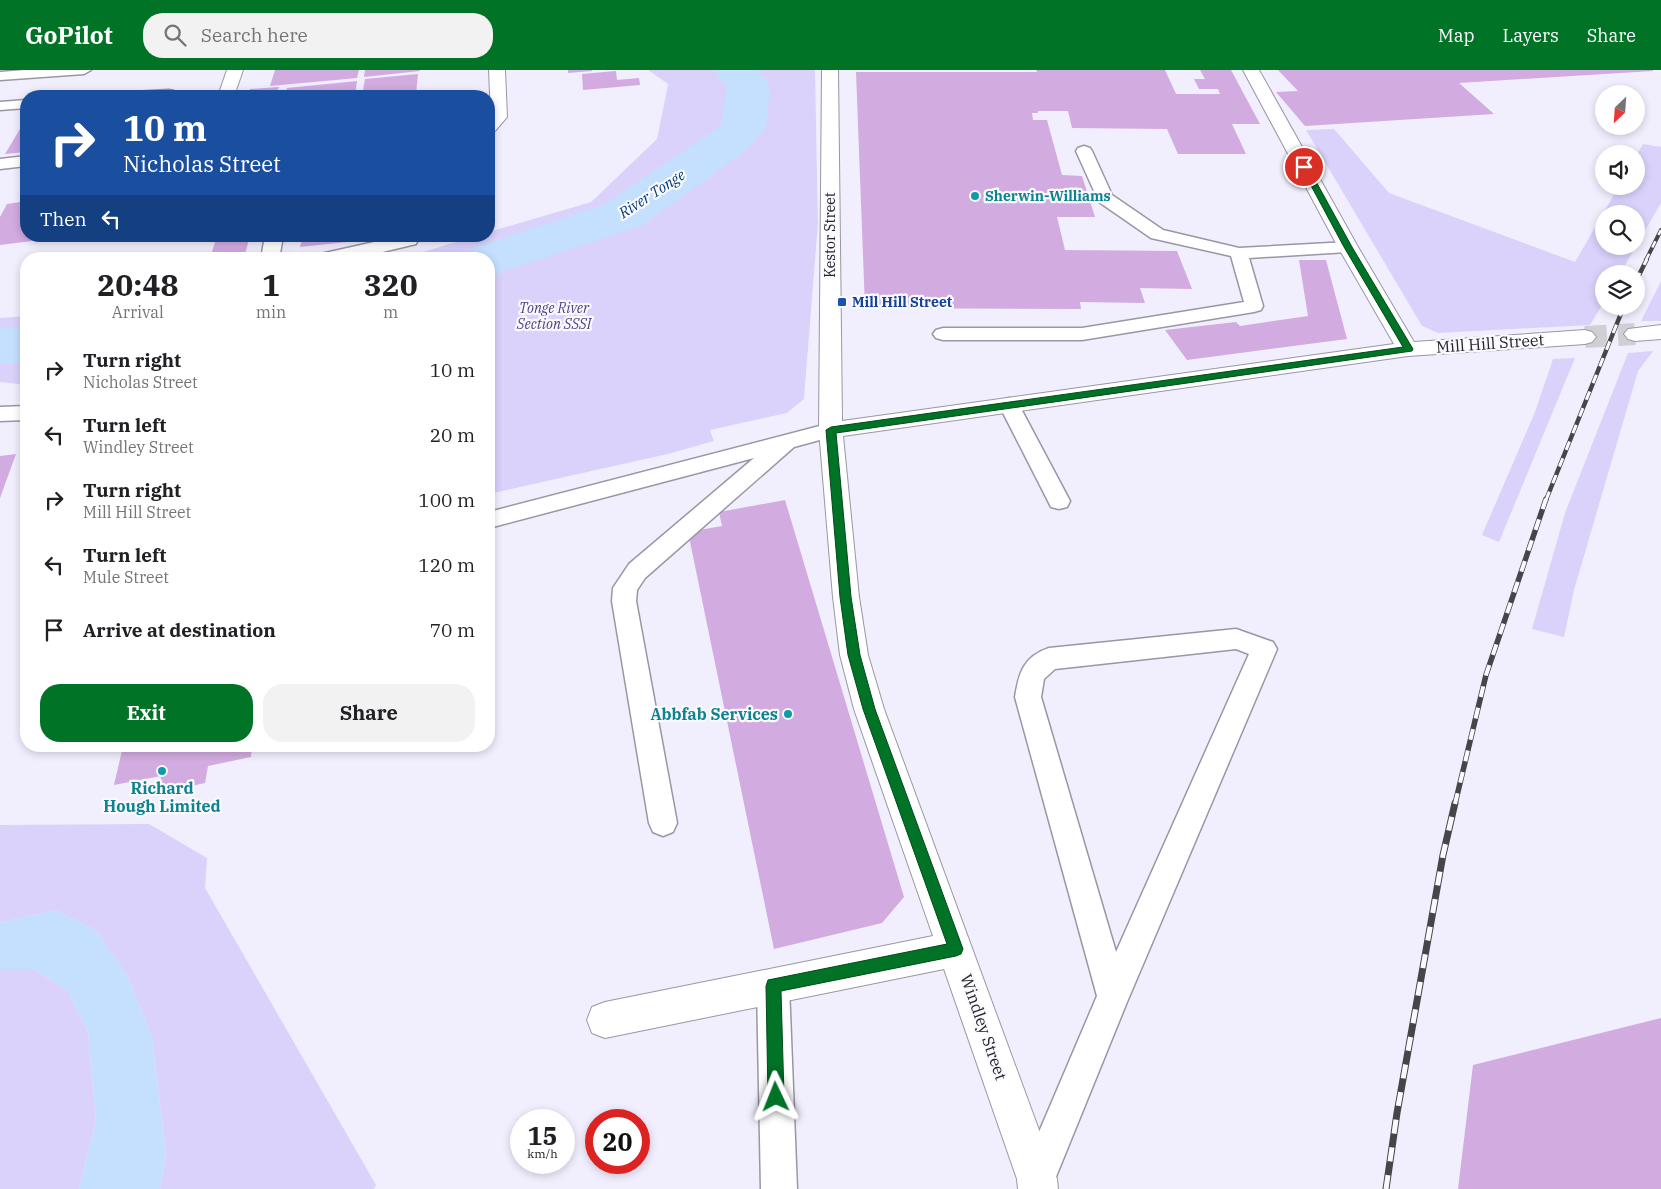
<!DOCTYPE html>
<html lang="en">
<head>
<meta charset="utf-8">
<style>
  :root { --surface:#fff; --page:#f2f2f2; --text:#202124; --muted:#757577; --accent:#007327 }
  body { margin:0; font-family:"IBM Plex Serif",serif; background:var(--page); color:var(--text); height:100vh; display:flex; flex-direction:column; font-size:19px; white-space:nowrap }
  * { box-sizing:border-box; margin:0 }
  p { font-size:16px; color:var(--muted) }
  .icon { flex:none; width:28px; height:28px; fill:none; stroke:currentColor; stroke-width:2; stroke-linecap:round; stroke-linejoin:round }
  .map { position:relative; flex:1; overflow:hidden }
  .details { position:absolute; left:20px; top:182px; width:475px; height:500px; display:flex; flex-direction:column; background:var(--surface); border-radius:20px; box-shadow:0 2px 8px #0003 }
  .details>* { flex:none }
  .banner { position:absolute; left:20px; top:20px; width:475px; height:152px; border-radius:20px; box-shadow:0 2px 8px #0003; background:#1a4fa0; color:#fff; overflow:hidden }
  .needle { width:32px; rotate:205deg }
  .buttons { position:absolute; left:1595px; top:15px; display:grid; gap:10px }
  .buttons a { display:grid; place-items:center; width:50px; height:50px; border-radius:50%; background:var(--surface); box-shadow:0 2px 8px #0003; font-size:25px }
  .speed { position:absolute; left:510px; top:1039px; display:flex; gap:10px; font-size:25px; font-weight:700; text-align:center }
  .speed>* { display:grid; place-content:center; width:65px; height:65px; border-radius:50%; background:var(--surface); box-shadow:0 2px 8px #0003; line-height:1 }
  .speed small { font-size:12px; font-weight:400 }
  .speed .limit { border:8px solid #d22; background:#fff; color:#111 }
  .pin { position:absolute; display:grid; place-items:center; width:42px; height:42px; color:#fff; margin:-21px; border:2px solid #fff; border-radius:50%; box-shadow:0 1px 5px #0007 }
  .me { position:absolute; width:55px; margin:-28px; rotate:358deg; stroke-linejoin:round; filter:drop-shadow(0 0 4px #0008) }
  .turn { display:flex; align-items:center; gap:18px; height:105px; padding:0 20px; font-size:22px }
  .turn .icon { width:65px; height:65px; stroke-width:2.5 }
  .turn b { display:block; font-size:35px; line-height:42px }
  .then { display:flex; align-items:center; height:48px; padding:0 20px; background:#0003; gap:10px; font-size:19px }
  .eta { display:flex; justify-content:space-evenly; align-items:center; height:85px; text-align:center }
  .eta b { font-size:30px; font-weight:700; line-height:35px }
  .button { display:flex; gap:10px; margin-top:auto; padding:10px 20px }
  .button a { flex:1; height:58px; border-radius:20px; background:var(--accent); color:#fff; font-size:20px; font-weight:700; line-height:58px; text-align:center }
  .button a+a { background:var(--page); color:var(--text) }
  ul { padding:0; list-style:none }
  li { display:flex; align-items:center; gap:15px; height:65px; padding:0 20px }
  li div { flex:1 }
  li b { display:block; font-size:19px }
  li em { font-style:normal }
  header { display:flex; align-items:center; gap:30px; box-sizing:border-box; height:70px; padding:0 25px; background:var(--accent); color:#fff }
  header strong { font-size:24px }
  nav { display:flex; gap:28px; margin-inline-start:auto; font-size:18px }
  .search { width:350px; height:45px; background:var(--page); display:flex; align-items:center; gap:12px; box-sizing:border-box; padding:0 18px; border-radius:20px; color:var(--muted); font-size:19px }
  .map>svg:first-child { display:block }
  .built { fill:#f1eefe; fill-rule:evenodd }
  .green { fill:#dad2fb }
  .water { fill:#c5dfff }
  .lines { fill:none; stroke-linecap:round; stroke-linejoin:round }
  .river { fill:#c5dfff; fill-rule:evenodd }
  .building { fill:#d2abe1 }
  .street-tunnel { stroke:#d0cfd4; stroke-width:22; stroke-dasharray:22 11; stroke-linecap:butt }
  .lane-casing { stroke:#9997a2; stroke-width:3 }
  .street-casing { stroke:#9997a2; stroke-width:2 }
  .lane { fill:#fff; fill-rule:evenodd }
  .street { fill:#fff; fill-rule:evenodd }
  .rail-far3-casing { stroke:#46454a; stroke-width:4 }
  .rail-far2-casing { stroke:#46454a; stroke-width:4.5 }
  .rail-far1-casing { stroke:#46454a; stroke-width:5.5 }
  .rail-casing { stroke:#46454a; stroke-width:7 }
  .rail-far3 { stroke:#faf9fe; stroke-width:2.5; stroke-dasharray:7; stroke-linecap:butt }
  .rail-far2 { stroke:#faf9fe; stroke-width:3; stroke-dasharray:9; stroke-linecap:butt }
  .rail-far1 { stroke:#faf9fe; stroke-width:4; stroke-dasharray:11; stroke-linecap:butt }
  .rail { stroke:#faf9fe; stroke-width:5; stroke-dasharray:14; stroke-linecap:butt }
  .route { fill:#007327; stroke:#004b19 }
  .culture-dot { fill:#0f9aa8; stroke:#faf9fe; stroke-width:2 }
  .transit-dot { fill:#1a4fb4; stroke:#faf9fe; stroke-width:2 }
  .labels { text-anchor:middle; stroke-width:4.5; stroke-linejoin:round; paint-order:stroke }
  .far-culture-label { font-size:14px; font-weight:bold; fill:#0d838f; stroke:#faf9fe; text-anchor:start }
  .far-street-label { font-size:14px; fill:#26252a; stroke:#faf9fe }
  .far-transit-label { font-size:14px; font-weight:bold; fill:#164399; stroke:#faf9fe; text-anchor:start }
  .far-park-label { font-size:14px; font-style:italic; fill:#533e86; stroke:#faf9fe }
  .far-water-label { font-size:15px; font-style:italic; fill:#003e79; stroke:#faf9fe }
  .street-label { font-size:16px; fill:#26252a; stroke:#faf9fe }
  .culture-label { font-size:16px; font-weight:bold; fill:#0d838f; stroke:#faf9fe; text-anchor:end }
</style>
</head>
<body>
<header>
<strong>GoPilot</strong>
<div class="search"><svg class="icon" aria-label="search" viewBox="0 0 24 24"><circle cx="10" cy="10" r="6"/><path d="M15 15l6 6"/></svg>Search here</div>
<nav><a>Map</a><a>Layers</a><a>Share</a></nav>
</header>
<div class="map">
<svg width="1661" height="1119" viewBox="0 0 1661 1119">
  <rect width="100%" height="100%" fill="#faf9fe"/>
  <!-- built -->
  <g class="built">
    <path d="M0 0H648L668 14 657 69 591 132 489 163V26H26V166H479L402 189H26V246L0 248Z"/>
    <path d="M815 0H1661V1119H0V312L26 315V676H489V424L668 384 714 371 710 360 787 343 804 329 818 153ZM1604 24H1636V56H1604ZM1604 84H1636V116H1604ZM1604 144H1636V176H1604ZM1604 204H1636V236H1604ZM521 1050H564V1092H521ZM596 1050H639V1092H596Z"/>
  </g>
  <!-- green -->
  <g class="green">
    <path d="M648 0H815L818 153 804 329 787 343 710 360 714 371 668 384 489 424V189H400L476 166H489V162L591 132 657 69 668 14Z"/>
    <path d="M1334 59 1389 123 1575 192 1619 116H1636V86L1643 74 1661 77V133L1636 176V144H1604V176H1636L1620 204H1604V232L1590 255 1438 263 1422 256 1306 60Z"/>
    <path d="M1661 211V251H1641Z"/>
    <path d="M26 246V315L0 312V248Z"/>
    <path d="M1653 281 1638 301 1574 520 1564 567 1532 559 1565 443 1628 283Z"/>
    <path d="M1575 288 1499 472 1482 465 1535 342 1553 289Z"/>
    <path d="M149 754 207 788 205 818 376 1115 374 1119H160L166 1085 152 968 127 905 95 860 55 840 0 853V755Z"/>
    <path d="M0 899H33L68 921 88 962 96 1051 79 1119H0Z"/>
  </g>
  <!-- water -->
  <path class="water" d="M55 840 95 860 127 905 152 968 166 1085 160 1119H79L96 1051 88 962 68 921 33 899H0V853Z"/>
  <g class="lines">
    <!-- river -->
    <g class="river">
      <path d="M714 0H758L770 16 766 57 747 80 641 156 489 206V189H463L470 179 605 134 715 60 721 54 727 17Z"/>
      <rect x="0" y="258" width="26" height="36"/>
    </g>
  </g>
  <!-- building -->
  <g class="building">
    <path d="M275 0H359L357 8 270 16Z"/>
    <path d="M365 0H420V1L364 7Z"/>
    <path d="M568 0H592V1L568 3Z"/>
    <path d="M1036 0H1165L1176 24H1220L1218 19H1199L1194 9H1205L1200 0H1231L1260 54H1232L1246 84H1178L1167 59 1072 58 1068 41H1038V43H1032L1033 50H1047L1062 105 1082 106 1095 147H1057L1065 180 1177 181 1192 219 1140 218 1145 233 1080 232 1081 239 865 238 856 2H1037Z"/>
    <path d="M1278 0H1653V1L1459 13 1494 44 1305 56 1276 22 1298 21Z"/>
    <path d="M616 1 617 10 639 8 640 15 583 20 582 4Z"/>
    <path d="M418 4 416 24 362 26 365 9Z"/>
    <path d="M357 11 355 26H285L287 18Z"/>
    <path d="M279 17 277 22 259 23 258 26H247L250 19Z"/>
    <path d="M456 22V26H423V25Z"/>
    <path d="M26 49V82L5 84Z"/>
    <path d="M26 131V166H49L48 169 0 175V147L7 134Z"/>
    <path d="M217 166H250L245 184 210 188Z"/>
    <path d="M303 166H385L384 168 300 177Z"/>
    <path d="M1299 190H1326L1347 269 1187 290 1165 260 1236 252 1240 256 1308 246Z"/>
    <path d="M16 384 0 428V386Z"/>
    <path d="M785 430 904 827 882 853 774 879 688 462 722 456 719 442Z"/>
    <path d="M123 676H252L251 687 208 696 205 713 158 723 161 706 114 715Z"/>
    <path d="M1661 948V1119H1458L1473 995Z"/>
  </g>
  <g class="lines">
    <!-- street-tunnel -->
    <path class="street-tunnel" d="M1585 267 1635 264"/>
    <!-- lane casing -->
    <g class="lane-casing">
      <g id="lane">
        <path d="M25 0H91L84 4 0 10V2Z"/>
        <path d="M169 20 174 21 176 24 175 26H126L128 23 133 22Z"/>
        <path d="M26 30V38L0 40V32Z"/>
        <path d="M1084 76 1090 78 1092 81 1112 125 1163 160 1239 178 1348 172 1354 173 1357 177 1354 181 1348 182 1249 188 1263 236 1261 240 1254 242 1082 270H943L936 268 933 264 936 260 943 258H1082L1244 232 1231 186 1151 168 1099 132 1076 81 1078 78Z"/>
        <path d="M26 86V96L0 99V89Z"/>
        <path d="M265 166H283L279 189H261Z"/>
        <path d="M401 166H419L416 174 353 189H313L316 185Z"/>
        <path d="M1009 328 1016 330 1019 335 1070 431 1067 437 1059 439 1051 437 1048 431 999 335 1002 330Z"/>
        <path d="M26 336V350L0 351V337Z"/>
        <path d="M831 353 838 355 842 360 838 365 794 377 645 508 637 520 636 531 677 753 673 762 663 766 653 762 649 753 612 531 613 518 629 494 754 388 489 458V442Z"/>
        <path d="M1236 559 1273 572 1277 579 1127 932 1051 1119H1023L1019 1109 1097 926 1015 627C1019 603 1023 587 1049 578ZM1236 579 1249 584 1116 882 1041 627 1044 609 1055 599Z"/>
        <path d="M773 900 784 905 789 916 797 1119H761L757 916 762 905Z"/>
      </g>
    </g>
    <!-- street casing -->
    <g class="street-casing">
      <g id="street">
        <path d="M227 0H243L234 26H218Z"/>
        <path d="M489 0H505L507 47 495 61 489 62V48L491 46Z"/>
        <path d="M822 0H838L842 351 1394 274 1338 177 1243 0H1259L1358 177 1414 272 1585 260 1592 262 1596 267 1592 272 1585 274 1408 286 843 366 859 527 868 585 884 639 1057 1109 1058 1119H1018L1017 1109 944 899 605 968 592 963 587 950 592 937 605 932 933 866 854 639 840 585 833 527 819 360Z"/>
        <path d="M1661 255V269L1635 271 1628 269 1624 264 1628 259Z"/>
      </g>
    </g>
    <!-- lane -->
    <use href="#lane" class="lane"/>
    <!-- street -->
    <use href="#street" class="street"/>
    <!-- rail-far3 casing -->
    <g class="rail-far3-casing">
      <path id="rail-far3" d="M1646 190 1661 160"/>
    </g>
    <!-- rail-far2 casing -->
    <g class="rail-far2-casing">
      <g id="rail-far2">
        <path d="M1636 211 1647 189"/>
        <path d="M1546 430 1624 236"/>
      </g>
    </g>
    <!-- rail-far1 casing -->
    <g class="rail-far1-casing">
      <path id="rail-far1" d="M1455 734 1486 605 1546 429"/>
    </g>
    <!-- rail casing -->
    <g class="rail-casing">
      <path id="rail" d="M1386 1119 1397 1043 1443 785 1455 733"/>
    </g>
    <!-- rail-far3 -->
    <use href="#rail-far3" class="rail-far3"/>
    <!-- rail-far2 -->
    <use href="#rail-far2" class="rail-far2"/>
    <!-- rail-far1 -->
    <use href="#rail-far1" class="rail-far1"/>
    <!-- rail -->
    <use href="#rail" class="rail"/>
  </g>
  <!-- route -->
  <path class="route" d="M1302 95 1308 97 1352 177 1413 279 1412 281 836 363 851 527 860 585 875 639 963 879 961 884 956 886 781 921 784 1027 782 1032 776 1034 771 1032 768 1027 766 916 768 910 947 874 863 639 848 585 840 527 826 360 831 357 1403 277 1344 177 1301 97Z"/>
  <!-- markers -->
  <g class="culture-dot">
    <circle cx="975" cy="126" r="5"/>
    <circle cx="788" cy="644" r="5"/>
    <circle cx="162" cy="701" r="5"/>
  </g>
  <rect class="transit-dot" x="837" y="227" width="10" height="10" rx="2.5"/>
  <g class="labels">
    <!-- far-culture labels -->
    <g class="far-culture-label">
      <text x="985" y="131">Sherwin-Williams</text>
    </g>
    <!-- far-street labels -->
    <g class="far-street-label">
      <text transform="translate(830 165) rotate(-90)" y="5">Kestor Street</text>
    </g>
    <!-- far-transit labels -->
    <g class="far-transit-label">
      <text x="852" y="237">Mill Hill Street</text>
    </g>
    <!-- far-park labels -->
    <g class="far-park-label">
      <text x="554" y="243">Tonge River<tspan x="554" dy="16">Section SSSI</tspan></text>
    </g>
    <!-- far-water labels -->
    <g class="far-water-label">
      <text transform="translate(652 124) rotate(-33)" y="5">River Tonge</text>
    </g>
    <!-- street labels -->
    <g class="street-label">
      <text transform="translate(1490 273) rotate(-4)" y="6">Mill Hill Street</text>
      <text transform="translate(984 957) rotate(71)" y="6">Windley Street</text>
    </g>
    <!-- culture labels -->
    <g class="culture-label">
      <text x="778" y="650">Abbfab Services</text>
      <text x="162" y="724" text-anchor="middle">Richard<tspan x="162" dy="18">Hough Limited</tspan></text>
    </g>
  </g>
</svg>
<div class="buttons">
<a><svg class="needle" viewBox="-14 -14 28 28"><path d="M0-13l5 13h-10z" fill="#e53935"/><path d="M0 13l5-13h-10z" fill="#757577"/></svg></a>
<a><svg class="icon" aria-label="sound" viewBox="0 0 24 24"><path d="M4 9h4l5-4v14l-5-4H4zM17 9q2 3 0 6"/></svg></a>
<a><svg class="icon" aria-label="search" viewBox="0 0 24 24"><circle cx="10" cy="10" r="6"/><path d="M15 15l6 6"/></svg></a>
<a><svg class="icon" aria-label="layers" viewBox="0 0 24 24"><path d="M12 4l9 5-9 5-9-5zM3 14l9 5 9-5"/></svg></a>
</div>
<div class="speed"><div>15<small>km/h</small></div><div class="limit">20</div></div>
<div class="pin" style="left:1304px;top:97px;background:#d93025"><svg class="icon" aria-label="arrive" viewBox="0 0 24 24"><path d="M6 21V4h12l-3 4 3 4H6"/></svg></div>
<svg class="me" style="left:776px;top:1027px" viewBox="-20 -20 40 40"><path d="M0-17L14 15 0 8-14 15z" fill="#007327" stroke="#fff" stroke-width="4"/></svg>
<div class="banner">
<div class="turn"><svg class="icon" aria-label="right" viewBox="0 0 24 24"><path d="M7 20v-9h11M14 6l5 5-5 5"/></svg><div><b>10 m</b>Nicholas Street</div></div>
<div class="then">Then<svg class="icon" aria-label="left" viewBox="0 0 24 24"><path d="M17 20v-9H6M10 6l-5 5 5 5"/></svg></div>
</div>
<section class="details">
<div class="eta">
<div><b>20:48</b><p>Arrival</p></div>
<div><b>1</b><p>min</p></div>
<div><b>320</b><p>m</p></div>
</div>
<ul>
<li><svg class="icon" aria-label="right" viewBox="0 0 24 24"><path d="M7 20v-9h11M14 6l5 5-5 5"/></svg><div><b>Turn right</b><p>Nicholas Street</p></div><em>10 m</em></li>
<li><svg class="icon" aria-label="left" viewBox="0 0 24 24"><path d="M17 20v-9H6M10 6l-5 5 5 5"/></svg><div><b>Turn left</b><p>Windley Street</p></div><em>20 m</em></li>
<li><svg class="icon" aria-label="right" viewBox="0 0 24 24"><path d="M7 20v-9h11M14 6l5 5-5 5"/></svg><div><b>Turn right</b><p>Mill Hill Street</p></div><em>100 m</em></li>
<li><svg class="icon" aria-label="left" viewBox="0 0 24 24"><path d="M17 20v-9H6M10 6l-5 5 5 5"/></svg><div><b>Turn left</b><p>Mule Street</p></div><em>120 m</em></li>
<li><svg class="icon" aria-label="arrive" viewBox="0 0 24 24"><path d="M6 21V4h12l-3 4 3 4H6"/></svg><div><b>Arrive at destination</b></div><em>70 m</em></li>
</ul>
<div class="button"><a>Exit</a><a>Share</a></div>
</section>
</div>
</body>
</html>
